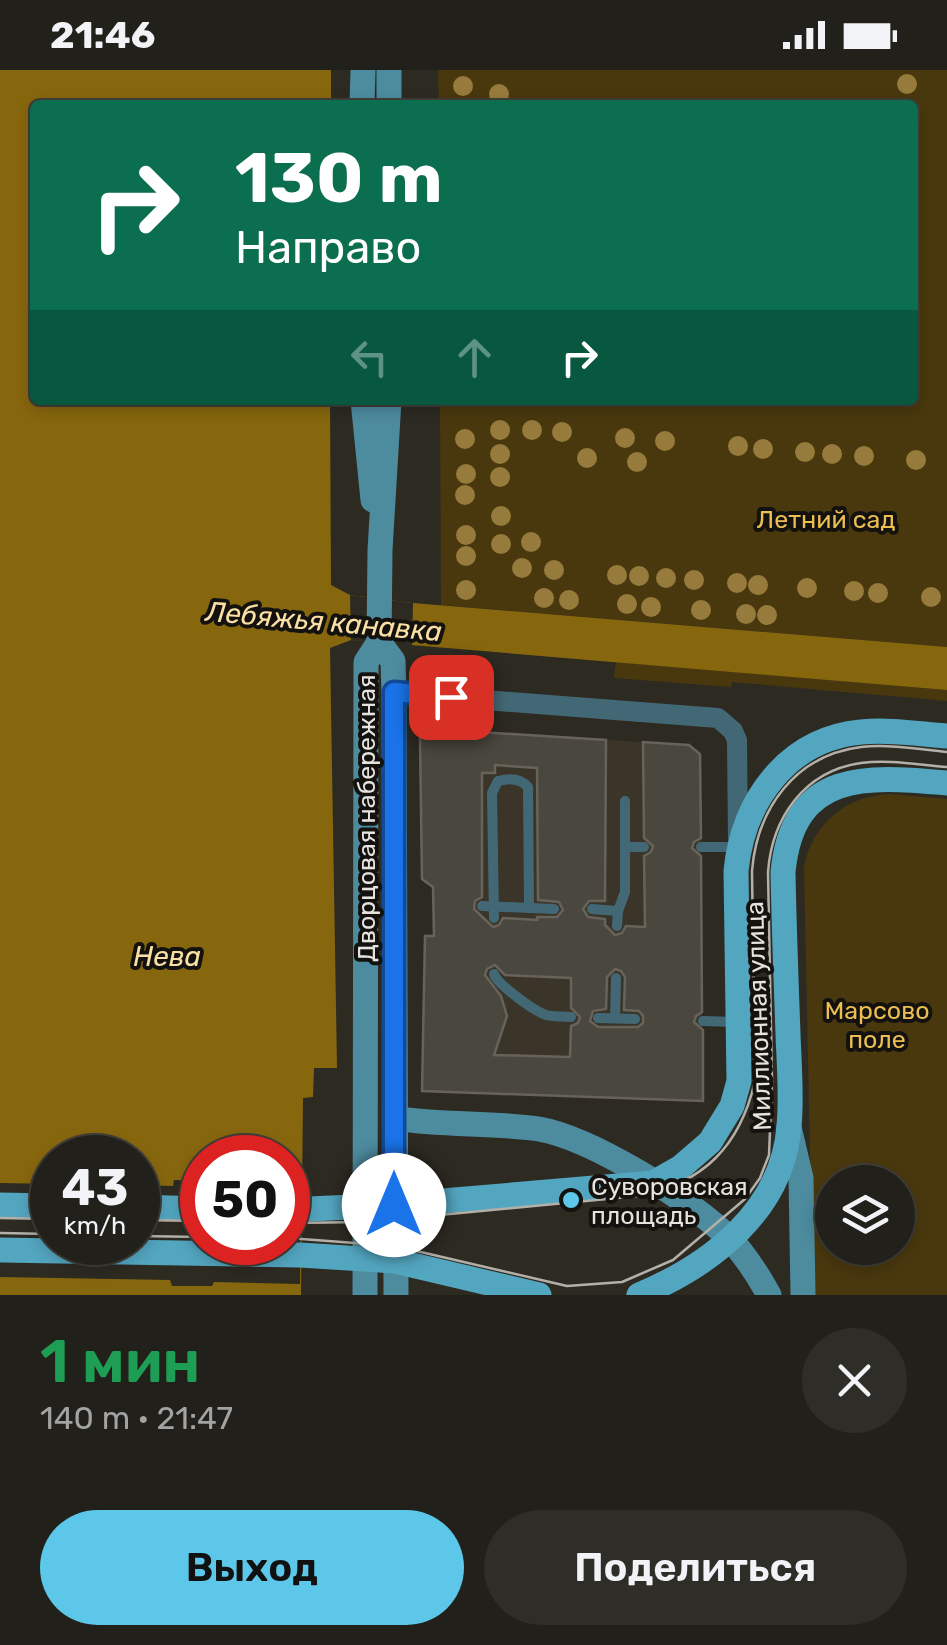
<!DOCTYPE html>
<html lang="ru">
<head>
<meta charset="utf-8">
<style>
  :root { --surface:#22201a; --page:#2e2d27; --text:#f1f3f6; --muted:#a2a3a2; --line:#3f3e39; --accent:#5cc7e8 }
  body { margin:0; font-family:Rubik,sans-serif; background:var(--page); color:var(--text); height:100vh; display:flex; flex-direction:column; font-size:38px; white-space:nowrap }
  * { box-sizing:border-box; margin:0 }
  p { font-size:32px; color:var(--muted) }
  .icon { flex:none; width:55px; height:55px; fill:none; stroke:currentColor; stroke-width:2; stroke-linecap:round; stroke-linejoin:round }
  .map { position:relative; height:1225px; overflow:hidden }
  .drawer { display:flex; flex-direction:column; background:var(--surface); flex:1 }
  .drawer>* { flex:none }
  .guide { position:absolute; left:30px; top:30px; width:888px; height:305px; border-radius:10px; box-shadow:0 5px 15px #0003,0 0 0 2px var(--line); background:#0b6e4f; color:#fff; overflow:hidden }
  .tools { position:absolute; left:815px; top:1095px; display:grid; gap:20px }
  .tools a { display:grid; place-items:center; width:100px; height:100px; border-radius:50%; background:var(--surface); box-shadow:0 5px 15px #0003,0 0 0 2px var(--line); font-size:50px }
  .speed { position:absolute; left:30px; top:1065px; display:flex; gap:20px; font-size:50px; font-weight:700; text-align:center }
  .speed>* { display:grid; place-content:center; width:130px; height:130px; border-radius:50%; background:var(--surface); box-shadow:0 5px 15px #0003,0 0 0 2px var(--line); line-height:1 }
  .speed small { font-size:25px; font-weight:400 }
  .speed .limit { border:15px solid #d22; background:#fff; color:#111 }
  .pin { position:absolute; display:grid; place-items:center; width:85px; height:85px; color:#fff; margin:-42px; border-radius:20px; box-shadow:0 5px 15px #0006 }
  .me { position:absolute; width:110px; margin:-55px; rotate:0deg; stroke-linejoin:round; filter:drop-shadow(0 0 8px #0008) }
  .turn { display:flex; align-items:center; gap:35px; height:210px; padding:0 40px; font-size:45px }
  .turn .icon { width:130px; height:130px; stroke-width:2.5 }
  .turn b { display:block; font-size:70px; line-height:85px }
  .lanes { display:flex; align-items:center; height:95px; padding:0 40px; background:#0003; justify-content:center; gap:50px; direction:ltr }
  .lanes .off { opacity:.35 }
  .round { display:grid; place-items:center; flex:none; width:105px; height:105px; border-radius:52px; background:var(--page) }
  .summary { display:flex; align-items:center; justify-content:space-between; height:170px; padding:0 40px }
  h1 { font-size:60px; font-weight:600; line-height:75px; color:#1e9e55 }
  .button { display:flex; gap:20px; margin-top:auto; padding:20px 40px }
  .button a { flex:1; height:115px; border-radius:60px; background:var(--accent); color:#111; font-size:40px; font-weight:600; line-height:115px; text-align:center }
  .button a+a { background:var(--page); color:var(--text) }
  .status { display:flex; justify-content:space-between; align-items:center; height:70px; padding:0 50px; background:var(--surface); direction:ltr }
  .status svg { height:28px; fill:currentColor }
  .map>svg:first-child { display:block }
  .built { fill:#3a3528 }
  .green { fill:#49380e; fill-rule:evenodd }
  .water { fill:#87670e; fill-rule:evenodd }
  .pier { fill:#2d2a22 }
  .building { fill:#4a473e; stroke:#67635b; stroke-width:2.5; fill-rule:evenodd }
  .lines { fill:none; stroke-linecap:round; stroke-linejoin:round }
  .lane { stroke:#436875; stroke-width:10 }
  .street { stroke:#436875; stroke-width:20 }
  .secondary { stroke:#4d8b9f; stroke-width:25 }
  .primary { stroke:#53a6c0; stroke-width:25 }
  .tram { stroke:#b3b0aa; stroke-width:2.5 }
  .tree { fill:#967b3c }
  .route-casing { stroke:#114b97; stroke-width:25 }
  .route { stroke:#1a73e8; stroke-width:18 }
  .poi-dot { fill:#5cc7e8; stroke:#14120f; stroke-width:4 }
  .labels { text-anchor:middle; stroke-width:8; stroke-linejoin:round; paint-order:stroke }
  .park-label { font-size:25px; fill:#ebbe52; stroke:#14120f }
  .street-label { font-size:25px; fill:#e6e3de; stroke:#14120f }
  .poi-label { font-size:25px; fill:#e6e3de; stroke:#14120f; text-anchor:start }
  .water-label { font-size:28px; font-style:italic; fill:#fbe0a5; stroke:#14120f }
</style>
</head>
<body>
<div class="status"><b>21:46</b><svg viewBox="0 0 49 12"><path d="M0 12V9h3v3zM5 12V6h3v6zM10 12V3h3v9zM15 12V0h3v12zM26 1h20v11H26zM47 4h2v5h-2z"/></svg></div>
<div class="map">
<svg width="947" height="1225" viewBox="0 0 947 1225">
  <rect width="100%" height="100%" fill="#2d2a22"/>
  <!-- built -->
  <path class="built" d="M432 659 689 675 700 684 703 1031 422 1021 425 866 433 865V817L422 809 420 669 425 661Z"/>
  <!-- green -->
  <g class="green">
    <path d="M438 0H947V577L441 535 440 330H912V35H439Z"/>
    <path d="M616 592 947 620V631L732 612 731 617 614 608Z"/>
    <path d="M890 724 947 729V1225H813L804 797C812 754 847 725 890 724ZM832 1112H898V1178H832Z"/>
  </g>
  <!-- water -->
  <path class="water" d="M0 0H331V35H35V330H330L331 515 350 525 413 533 947 577V620L351 570 330 578 337 998H314L313 1027 303 1028 301 1225H0ZM52 1088H138V1172H52ZM202 1088H288V1172H202Z"/>
  <!-- pier -->
  <g class="pier">
    <path d="M350 525 413 533 412 576 351 570Z"/>
    <path d="M174 1110 202 1111V1172H288V1118H301L300 1214 214 1212 212 1216H172L170 1210 0 1207V1113L52 1114V1172H138V1115L173 1116Z"/>
  </g>
  <!-- building -->
  <path class="building" d="M432 659 606 670 605 831H589L583 839 588 847 605 849V855L615 865 622 863 626 856 645 857 644 786 651 782 653 776 644 768 643 672 689 675 700 684 701 768 694 772 692 778 701 786 702 942 696 946 694 952 703 960V1031L422 1021 425 866H434L433 817 422 809 420 669 422 662ZM495 695 537 698 538 830 559 832 563 840 557 847H537V850L503 848 499 855 493 857 474 839 475 831 482 827V703H495ZM495 895 505 905 571 908V938L580 947 578 953 571 956 570 987 494 985 507 946 501 926 485 905 487 899ZM615 899 621 901 625 907 624 940 639 941 643 946V953L638 957H598L590 951 593 941 606 939 607 907Z"/>
  <g class="lines">
    <!-- lane -->
    <g class="lane">
      <path d="M625 777H644"/>
      <path d="M701 777H739"/>
      <path d="M482 836 554 839"/>
      <path d="M592 839 618 841 617 856"/>
      <path d="M618 841 625 822V731"/>
      <path d="M494 848 492 723 498 711C509 708 520 708 528 717L529 838"/>
      <path d="M494 904C497 914 534 941 546 945 553 947 562 946 571 947"/>
      <path d="M598 948 635 949"/>
      <path d="M615 948 616 908"/>
      <path d="M703 951 737 952"/>
    </g>
    <!-- street -->
    <path class="street" d="M394 623 718 648 733 661 737 670 738 768"/>
    <!-- secondary -->
    <g class="secondary">
      <path d="M389 0V35"/>
      <path d="M362 35 363 0"/>
      <path d="M363 330 373 430"/>
      <path d="M379 572 393 591 394 623 396 1225"/>
      <path d="M379 572 380 480 389 330"/>
      <path d="M395 1048C442 1056 491 1052 539 1059 591 1068 693 1131 730 1169 745 1185 758 1205 769 1225"/>
      <path d="M789 1057 801 1108 803 1225"/>
      <path d="M365 1225 366 592 379 572"/>
    </g>
    <!-- primary -->
    <g class="primary">
      <path d="M0 1135 52 1136"/>
      <path d="M138 1137 202 1139"/>
      <path d="M288 1140 395 1135 653 1113 681 1097 710 1072 732 1036 739 1011 736 801C743 731 787 669 861 662 889 659 919 664 947 666"/>
      <path d="M0 1180 300 1185 395 1191 539 1225"/>
      <path d="M639 1225C711 1195 783 1140 789 1056 792 1026 789 994 788 964 786 910 784 856 783 802 793 699 867 706 947 713"/>
    </g>
    <!-- tram -->
    <g class="tram">
      <path d="M0 1148 52 1149"/>
      <path d="M138 1150 202 1151"/>
      <path d="M288 1153 366 1152 638 1126C704 1113 740 1076 755 1011L752 801C757 739 795 685 861 677 889 674 919 679 947 682"/>
      <path d="M0 1163 52 1164"/>
      <path d="M138 1166 202 1167"/>
      <path d="M288 1168 395 1176 567 1216 622 1212 673 1190 745 1129 760 1108 769 1085 772 1011 768 802C772 748 804 701 861 693 889 689 919 695 947 697"/>
    </g>
  </g>
  <!-- trees -->
  <g class="tree">
    <circle cx="907" cy="14" r="10"/>
    <circle cx="463" cy="16" r="10"/>
    <circle cx="499" cy="24" r="10"/>
    <circle cx="500" cy="360" r="10"/>
    <circle cx="532" cy="360" r="10"/>
    <circle cx="562" cy="362" r="10"/>
    <circle cx="625" cy="368" r="10"/>
    <circle cx="465" cy="369" r="10"/>
    <circle cx="665" cy="371" r="10"/>
    <circle cx="738" cy="376" r="10"/>
    <circle cx="763" cy="379" r="10"/>
    <circle cx="805" cy="382" r="10"/>
    <circle cx="500" cy="384" r="10"/>
    <circle cx="832" cy="384" r="10"/>
    <circle cx="864" cy="386" r="10"/>
    <circle cx="587" cy="388" r="10"/>
    <circle cx="916" cy="390" r="10"/>
    <circle cx="637" cy="392" r="10"/>
    <circle cx="466" cy="404" r="10"/>
    <circle cx="500" cy="407" r="10"/>
    <circle cx="465" cy="425" r="10"/>
    <circle cx="501" cy="446" r="10"/>
    <circle cx="466" cy="465" r="10"/>
    <circle cx="531" cy="472" r="10"/>
    <circle cx="501" cy="474" r="10"/>
    <circle cx="466" cy="486" r="10"/>
    <circle cx="522" cy="498" r="10"/>
    <circle cx="554" cy="500" r="10"/>
    <circle cx="617" cy="505" r="10"/>
    <circle cx="639" cy="506" r="10"/>
    <circle cx="666" cy="508" r="10"/>
    <circle cx="694" cy="510" r="10"/>
    <circle cx="737" cy="513" r="10"/>
    <circle cx="758" cy="515" r="10"/>
    <circle cx="807" cy="518" r="10"/>
    <circle cx="466" cy="520" r="10"/>
    <circle cx="854" cy="521" r="10"/>
    <circle cx="878" cy="523" r="10"/>
    <circle cx="931" cy="527" r="10"/>
    <circle cx="544" cy="528" r="10"/>
    <circle cx="569" cy="530" r="10"/>
    <circle cx="627" cy="534" r="10"/>
    <circle cx="651" cy="537" r="10"/>
    <circle cx="701" cy="540" r="10"/>
    <circle cx="746" cy="544" r="10"/>
    <circle cx="767" cy="545" r="10"/>
  </g>
  <g class="lines">
    <!-- route casing -->
    <g class="route-casing">
      <path id="route" d="M394 1135V622L451 627"/>
    </g>
    <!-- route -->
    <use href="#route" class="route"/>
  </g>
  <!-- markers -->
  <circle class="poi-dot" cx="571" cy="1130" r="10"/>
  <g class="labels">
    <!-- park labels -->
    <g class="park-label">
      <text x="826" y="458">Летний сад</text>
      <text x="877" y="949">Марсово<tspan x="877" dy="29">поле</tspan></text>
    </g>
    <!-- street labels -->
    <g class="street-label">
      <text transform="translate(366 748) rotate(-90)" y="9">Дворцовая набережная</text>
      <text transform="translate(758 946) rotate(-92)" y="9">Миллионная улица</text>
    </g>
    <!-- poi labels -->
    <g class="poi-label">
      <text x="591" y="1125">Суворовская<tspan x="591" dy="29">площадь</tspan></text>
    </g>
    <!-- water labels -->
    <g class="water-label">
      <text transform="translate(324 551) rotate(5)" y="10">Лебяжья канавка</text>
      <text x="167" y="896">Нева</text>
    </g>
  </g>
</svg>
<div class="tools">
<a><svg class="icon" aria-label="layers" viewBox="0 0 24 24"><path d="M12 4l9 5-9 5-9-5zM3 14l9 5 9-5"/></svg></a>
</div>
<div class="speed"><div>43<small>km/h</small></div><div class="limit">50</div></div>
<div class="pin" style="left:451px;top:627px;background:#d93025"><svg class="icon" aria-label="arrive" viewBox="0 0 24 24"><path d="M6 21V4h12l-3 4 3 4H6"/></svg></div>
<svg class="me" style="left:394px;top:1135px" viewBox="-20 -20 40 40"><circle r="19" fill="#fff"/><path d="M0-13L10 11 0 6-10 11z" fill="#1a73e8"/></svg>
<div class="guide">
<div class="turn"><svg class="icon" aria-label="right" viewBox="0 0 24 24"><path d="M7 20v-9h11M14 6l5 5-5 5"/></svg><div><b>130 m</b>Направо</div></div>
<div class="lanes"><svg class="icon off" aria-label="left" viewBox="0 0 24 24"><path d="M17 20v-9H6M10 6l-5 5 5 5"/></svg><svg class="icon off" aria-label="ahead" viewBox="0 0 24 24"><path d="M12 20V5M6 11l6-6 6 6"/></svg><svg class="icon" aria-label="right" viewBox="0 0 24 24"><path d="M7 20v-9h11M14 6l5 5-5 5"/></svg></div>
</div>
</div>
<section class="drawer">
<div class="summary"><div><h1>1 мин</h1><p>140 m · 21:47</p></div><a class="round"><svg class="icon" aria-label="close" viewBox="0 0 24 24"><path d="M6 6l12 12M18 6L6 18"/></svg></a></div>
<div class="button"><a>Выход</a><a>Поделиться</a></div>
</section>
</body>
</html>
